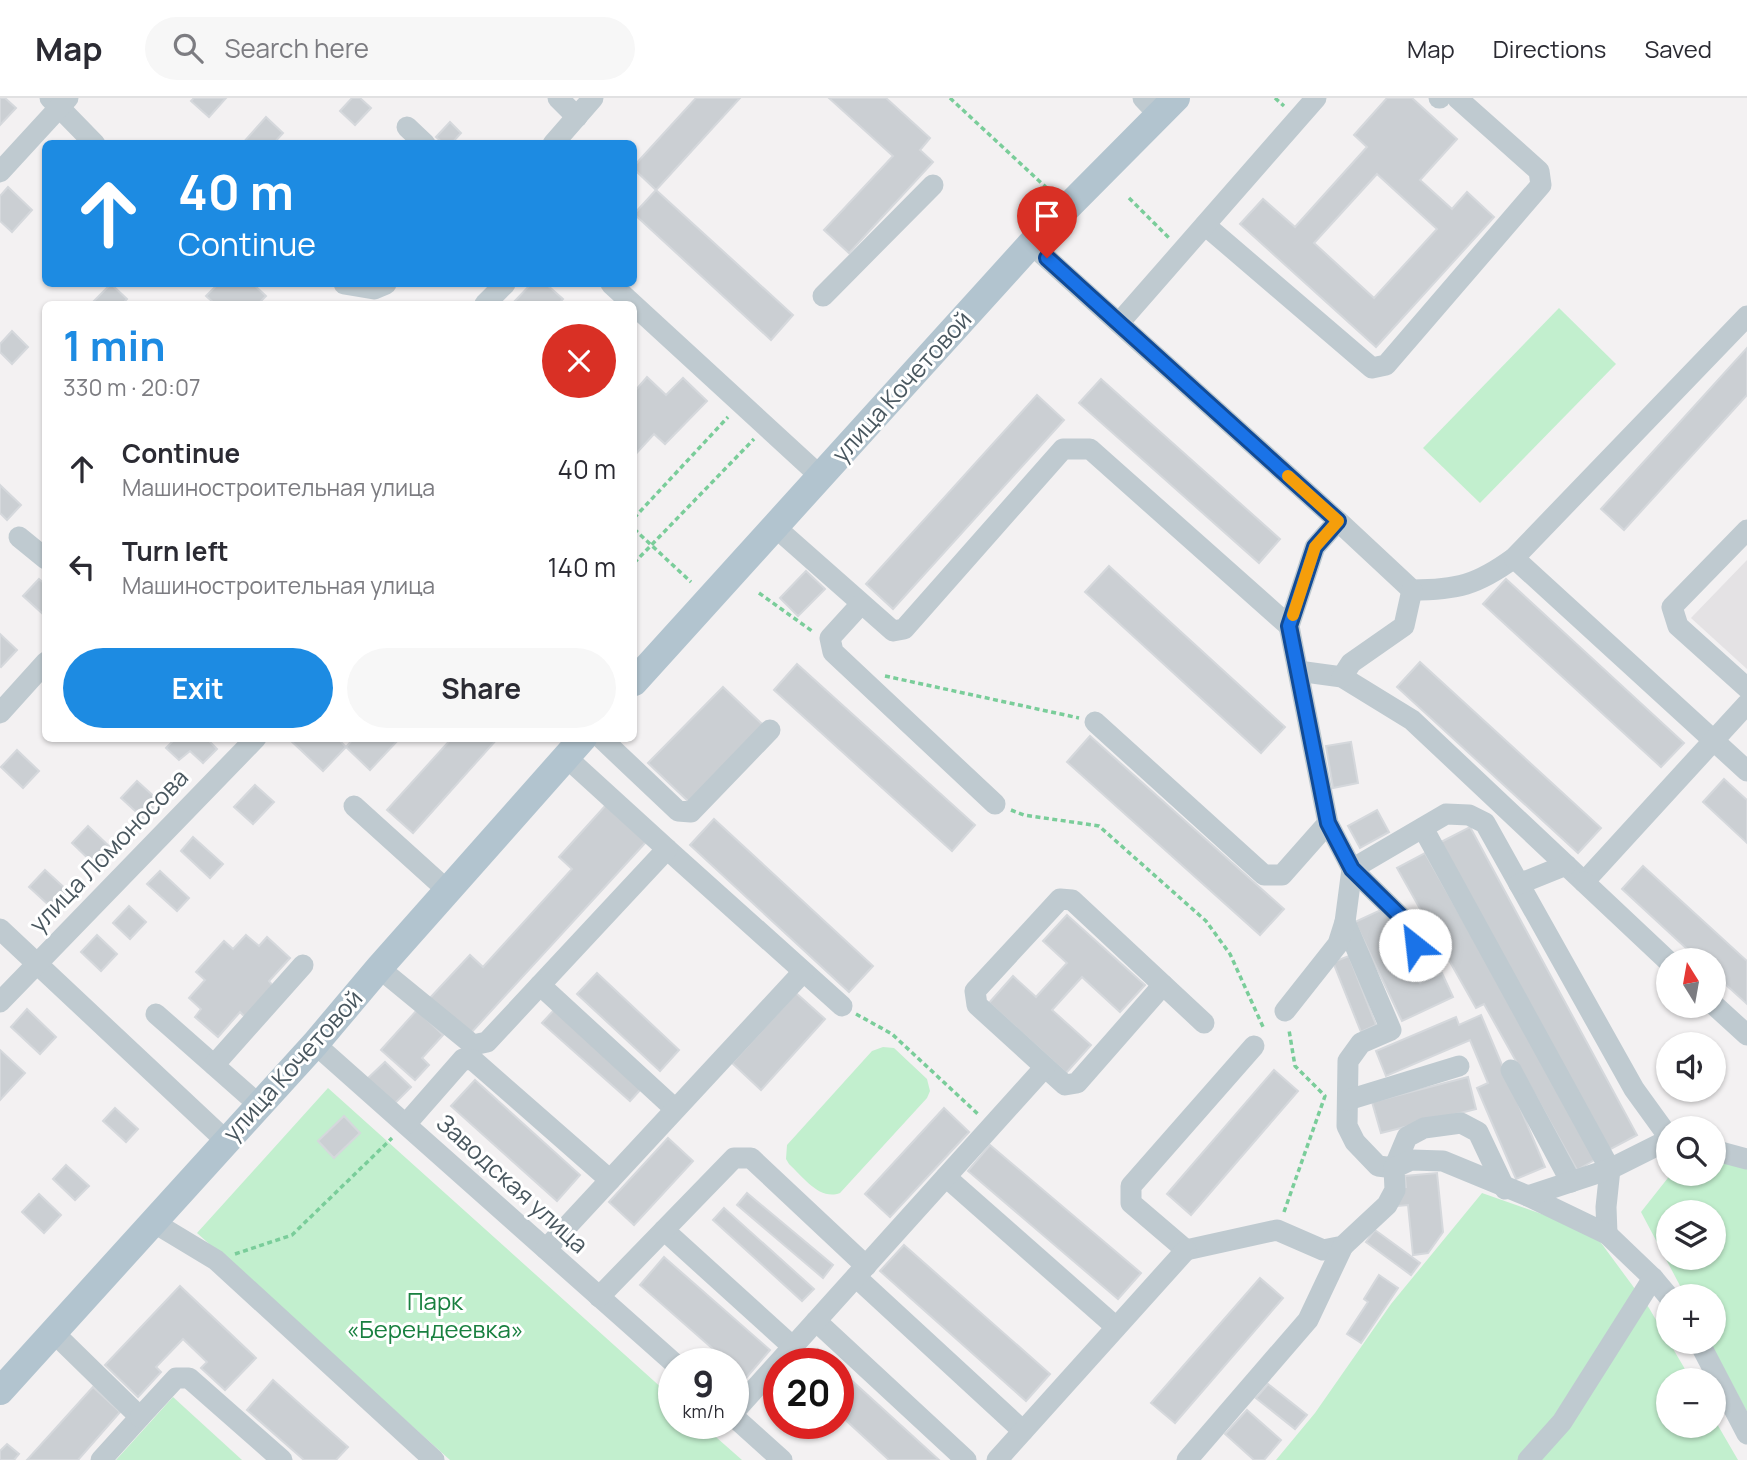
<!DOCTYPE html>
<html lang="en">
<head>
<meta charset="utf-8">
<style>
  :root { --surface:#fff; --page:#f7f7f7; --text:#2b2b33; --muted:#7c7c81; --line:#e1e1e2; --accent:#1d8be2 }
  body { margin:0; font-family:Manrope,sans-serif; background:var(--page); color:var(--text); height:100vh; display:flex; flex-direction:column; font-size:26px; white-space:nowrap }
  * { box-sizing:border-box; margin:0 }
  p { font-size:23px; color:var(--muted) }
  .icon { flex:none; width:38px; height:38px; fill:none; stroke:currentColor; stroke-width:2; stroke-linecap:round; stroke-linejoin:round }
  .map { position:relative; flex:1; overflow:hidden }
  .panel { position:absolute; left:42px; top:203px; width:595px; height:441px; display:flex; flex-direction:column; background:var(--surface); border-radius:10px; box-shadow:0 2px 5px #0004 }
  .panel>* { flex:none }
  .banner { position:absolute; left:42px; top:42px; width:595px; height:147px; border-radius:10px; box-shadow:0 2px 5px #0004; background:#1d8be2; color:#fff; overflow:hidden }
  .needle { width:46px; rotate:349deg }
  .buttons { position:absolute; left:1656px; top:850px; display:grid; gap:14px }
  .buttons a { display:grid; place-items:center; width:70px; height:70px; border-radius:50%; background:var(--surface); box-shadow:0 2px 5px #0004; font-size:35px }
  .speed { position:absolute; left:658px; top:1250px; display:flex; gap:14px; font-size:35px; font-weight:700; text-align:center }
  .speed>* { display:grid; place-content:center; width:91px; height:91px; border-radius:50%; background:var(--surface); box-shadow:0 2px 5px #0004; line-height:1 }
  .speed small { font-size:18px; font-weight:400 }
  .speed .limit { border:10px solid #d22; background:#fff; color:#111 }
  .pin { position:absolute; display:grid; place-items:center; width:60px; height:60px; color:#fff; margin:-72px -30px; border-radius:50% 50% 50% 0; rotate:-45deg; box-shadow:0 0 7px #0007 }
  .pin .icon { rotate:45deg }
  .me { position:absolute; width:77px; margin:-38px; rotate:331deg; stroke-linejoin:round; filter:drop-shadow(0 0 5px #0008) }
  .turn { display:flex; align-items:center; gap:24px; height:147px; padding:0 21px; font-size:32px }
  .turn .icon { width:91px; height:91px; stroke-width:2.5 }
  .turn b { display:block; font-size:49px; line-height:60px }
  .round { display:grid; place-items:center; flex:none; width:74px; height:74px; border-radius:37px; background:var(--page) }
  .overview { display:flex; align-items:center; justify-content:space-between; height:119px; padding:0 21px }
  h1 { font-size:42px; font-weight:700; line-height:52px; color:var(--accent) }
  .button { display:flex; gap:14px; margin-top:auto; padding:14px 21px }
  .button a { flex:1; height:80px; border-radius:42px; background:var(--accent); color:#fff; font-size:28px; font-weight:700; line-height:80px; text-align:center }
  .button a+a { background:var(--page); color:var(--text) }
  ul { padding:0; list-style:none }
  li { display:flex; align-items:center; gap:21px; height:98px; padding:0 21px }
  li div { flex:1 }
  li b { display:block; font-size:26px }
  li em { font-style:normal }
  header { display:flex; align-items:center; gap:42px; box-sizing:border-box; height:98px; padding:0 35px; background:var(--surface); border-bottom:2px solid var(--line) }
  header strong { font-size:33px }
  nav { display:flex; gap:38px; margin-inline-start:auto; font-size:24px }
  .search { width:490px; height:63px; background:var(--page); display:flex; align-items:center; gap:18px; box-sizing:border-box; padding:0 24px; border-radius:38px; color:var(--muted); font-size:26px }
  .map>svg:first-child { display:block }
  .education { fill:#e4e2e4 }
  .green { fill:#c2efce; fill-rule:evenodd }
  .building { fill:#cbcfd3; stroke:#d5d8dc; stroke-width:2; fill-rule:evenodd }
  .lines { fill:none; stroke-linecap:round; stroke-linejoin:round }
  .path { stroke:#7acd9a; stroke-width:3.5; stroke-dasharray:5 3.5; stroke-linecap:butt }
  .minor { stroke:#bfcad0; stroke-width:21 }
  .major { stroke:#b2c4cf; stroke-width:28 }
  .route-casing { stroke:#114b97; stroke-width:18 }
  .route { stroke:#1a73e8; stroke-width:12 }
  .slow { stroke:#f59e0b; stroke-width:12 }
  .labels { text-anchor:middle; stroke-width:6; stroke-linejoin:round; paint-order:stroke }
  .street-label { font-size:24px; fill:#49575f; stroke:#fff }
  .park-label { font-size:24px; fill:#198040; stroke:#fff }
</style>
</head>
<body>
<header>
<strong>Map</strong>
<div class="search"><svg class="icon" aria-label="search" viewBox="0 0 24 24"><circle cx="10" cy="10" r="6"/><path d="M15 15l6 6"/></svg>Search here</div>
<nav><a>Map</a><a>Directions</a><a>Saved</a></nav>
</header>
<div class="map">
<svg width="1747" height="1362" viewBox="0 0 1747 1362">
  <rect width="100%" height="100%" fill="#f3f1f2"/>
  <!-- education -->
  <path class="education" d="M1747 462V571L1691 520Z"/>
  <!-- green -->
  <g class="green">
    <path d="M1559 210 1616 266 1480 405 1423 350Z"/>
    <path d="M883 949 894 950 927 981 930 993 927 1000 840 1095C820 1103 803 1079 789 1066L786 1061 787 1047 872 953Z"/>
    <path d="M328 990 674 1301V1325H700L742 1362H450L197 1135Z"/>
    <path d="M1713 1061 1747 1070V1314L1710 1244H1713V1199H1686L1641 1114 1671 1076H1713ZM1668 1115H1713V1160H1668Z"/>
    <path d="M1482 1095 1593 1134 1649 1210 1692 1283H1668V1328H1713V1319L1738 1362H1276L1315 1315 1391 1206Z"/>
    <path d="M173 1299 242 1362H116Z"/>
  </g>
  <!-- building -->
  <g class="building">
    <path d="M0 0H5L16 10 0 27Z"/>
    <path d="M194 0H226L209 19 191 3Z"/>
    <path d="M352 0H360L371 10 355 27 340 13Z"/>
    <path d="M696 0H740L656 92 634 71V68Z"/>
    <path d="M829 0H886L930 40 920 52 933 64 849 155 824 132 893 58Z"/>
    <path d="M1387 0H1412L1457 41 1420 82 1452 111 1467 94 1494 119 1376 249 1240 126 1263 101 1295 129 1367 49 1354 37ZM1377 76 1437 131 1374 200 1314 145Z"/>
    <path d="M266 19 283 35 273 46H242Z"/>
    <path d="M450 24 461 35 451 46H444L436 39Z"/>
    <path d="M8 89 32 112 12 134 0 123V98Z"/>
    <path d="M656 92 793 217 771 242 634 116Z"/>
    <path d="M111 186 127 201 122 206H91Z"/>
    <path d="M218 186H253L266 198 258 206H215L206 198Z"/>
    <path d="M531 186H546L563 201 558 206H512Z"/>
    <path d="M12 233 28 249 12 266 0 254V246Z"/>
    <path d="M1747 250V297L1624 432 1601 411Z"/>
    <path d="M647 279 666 297 683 280 707 303 665 346 654 336 634 358V294Z"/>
    <path d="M1101 281 1280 441 1259 465 1079 305Z"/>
    <path d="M1037 297 1064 322 893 511 866 486Z"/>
    <path d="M0 387 21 407 7 422 0 415Z"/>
    <path d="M1109 468 1285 629 1261 655 1085 494Z"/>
    <path d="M806 473 825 491 798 518 780 500Z"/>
    <path d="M39 481 46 487V513L43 516 23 498Z"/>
    <path d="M1506 481 1684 645 1661 669 1483 506Z"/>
    <path d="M0 536 17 552 1 569 0 568Z"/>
    <path d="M1420 564 1601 730 1578 755 1397 589Z"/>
    <path d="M797 566 975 727 952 753 774 592Z"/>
    <path d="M723 589 764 628 689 704 648 665Z"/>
    <path d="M1090 638 1284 811 1260 837 1067 664Z"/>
    <path d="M176 640H206L217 651 203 665 190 653 179 662 166 650Z"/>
    <path d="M288 640H337L346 649 323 673Z"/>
    <path d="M354 640H400L370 672 346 649Z"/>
    <path d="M452 640H498L413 735 387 712Z"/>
    <path d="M1351 644 1358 685 1333 690 1326 648Z"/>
    <path d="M17 652 39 673 23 690 1 669Z"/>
    <path d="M1724 681 1747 702V745L1703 704Z"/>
    <path d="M137 683 159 703 143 720 121 700Z"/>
    <path d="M255 687 274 704 253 726 234 709Z"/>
    <path d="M606 707 646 744 469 937 429 901 470 857 483 869 572 771 559 759Z"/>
    <path d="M1377 712 1389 734 1360 750 1348 728Z"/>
    <path d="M714 721 873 868 849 894 690 747Z"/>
    <path d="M88 728 112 751 96 768 72 745Z"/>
    <path d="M1470 729 1637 1037 1607 1053 1441 744Z"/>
    <path d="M193 739 223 766 210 780 181 753Z"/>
    <path d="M1425 755 1598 1060 1577 1072 1484 906 1476 910 1397 770Z"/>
    <path d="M1643 768 1747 863V906L1713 875V863H1700L1622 791Z"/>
    <path d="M45 772 68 793 52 810 29 789Z"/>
    <path d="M160 773 189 800 177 813 147 786Z"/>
    <path d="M129 808 146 824 130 841 113 825Z"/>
    <path d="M1385 810 1420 885 1442 875 1453 899 1402 923 1355 824Z"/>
    <path d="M1067 817 1145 887 1120 914 1082 879 1052 912 1091 947 1066 975 989 905 1013 878 1036 899 1067 865 1043 843Z"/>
    <path d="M97 837 117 856 101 873 81 854Z"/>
    <path d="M246 837 259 848 267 839 290 860 269 883 273 888 245 919 240 914 218 939 195 919 201 911 189 900 205 882 196 874 224 843 233 851Z"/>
    <path d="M1349 858 1376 927 1361 934 1333 864Z"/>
    <path d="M597 875 679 952 660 973 577 896Z"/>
    <path d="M796 895 825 921 761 992 732 965Z"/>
    <path d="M27 911 56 939 40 956 11 929Z"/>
    <path d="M417 912 443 937 422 960 429 967 415 982 381 952Z"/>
    <path d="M554 912 641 991 630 1003 542 925Z"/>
    <path d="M1481 917 1545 1069 1516 1081 1477 990 1488 985 1470 942 1386 978 1376 953 1456 919 1459 927Z"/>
    <path d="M0 952 25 975 0 1002Z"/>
    <path d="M385 964 411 989 393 1007 367 981Z"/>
    <path d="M1274 972 1298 993 1191 1117 1167 1096Z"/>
    <path d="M1468 979 1476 1011 1381 1035 1372 1004Z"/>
    <path d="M475 982 580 1077 557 1103 451 1008Z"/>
    <path d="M115 1010 138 1031 126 1044 103 1023Z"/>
    <path d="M944 1010 969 1034 890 1119 865 1096Z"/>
    <path d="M344 1018 360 1035 334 1060 318 1043Z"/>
    <path d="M668 1040 693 1063 634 1127 609 1104Z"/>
    <path d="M990 1047 1141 1175 1118 1201 968 1073Z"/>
    <path d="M66 1067 89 1088 75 1102 53 1081Z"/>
    <path d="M1437 1075 1443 1134 1428 1155 1413 1157 1408 1107 1398 1108 1396 1090 1406 1089 1405 1078Z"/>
    <path d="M747 1095 833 1167 823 1180 737 1107Z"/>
    <path d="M39 1096 61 1117 44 1135 22 1114Z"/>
    <path d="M724 1110 814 1191 802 1203 713 1122Z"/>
    <path d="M1375 1132 1420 1165 1411 1177 1366 1144Z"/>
    <path d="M904 1147 1050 1276 1026 1303 880 1173Z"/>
    <path d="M664 1159 770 1252 746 1280 733 1269V1265H729L640 1187Z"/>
    <path d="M1379 1177 1398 1190 1361 1245 1347 1236 1368 1204 1364 1201Z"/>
    <path d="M1260 1180 1283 1200 1175 1325 1151 1305Z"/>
    <path d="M180 1188 256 1260 225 1292 201 1270 207 1264 183 1241 156 1269 161 1274 138 1299 105 1267Z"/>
    <path d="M818 1251 833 1265H805Z"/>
    <path d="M838 1270 939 1362H889L838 1315Z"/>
    <path d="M273 1282 348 1349 336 1362H304L247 1312Z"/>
    <path d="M1268 1286 1307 1317 1295 1331 1256 1300Z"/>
    <path d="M93 1289 120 1314 78 1362H27Z"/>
    <path d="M1247 1312 1281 1342 1264 1362H1254L1225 1336Z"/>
    <path d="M7 1346 19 1356 14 1362H0V1353Z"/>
  </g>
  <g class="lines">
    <!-- path -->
    <g class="path">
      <path d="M950 0 1051 94"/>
      <path d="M1275 0 1284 8"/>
      <path d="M1129 100 1170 141"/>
      <path d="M634 420 728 319"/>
      <path d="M634 431 691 484"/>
      <path d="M634 465 754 341"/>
      <path d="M759 495 812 533"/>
      <path d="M885 578 1079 620"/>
      <path d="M1011 712 1024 717 1099 728 1206 823 1230 856 1264 931"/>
      <path d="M856 916 892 936 979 1017"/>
      <path d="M1284 1114 1325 998 1295 968 1289 932"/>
      <path d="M235 1156 292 1137 392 1040"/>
    </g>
    <!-- minor -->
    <g class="minor">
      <path d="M50 0 95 46"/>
      <path d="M558 0 577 19"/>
      <path d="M1143 0 1160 18"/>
      <path d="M1439 0H1440"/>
      <path d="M407 29 425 46"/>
      <path d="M553 46 593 0"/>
      <path d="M0 74 68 0"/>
      <path d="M1205 127 1372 270 1386 267 1541 87 1539 73 1457 0"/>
      <path d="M1031 146 1338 423 1315 449 1289 528 1328 725 1352 771 1405 823 1425 871"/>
      <path d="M344 186 374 191 386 186"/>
      <path d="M611 186 820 378"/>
      <path d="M823 198 933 87"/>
      <path d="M485 206 505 186"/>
      <path d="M1119 225 1316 0"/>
      <path d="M1338 423 1412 492C1457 492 1477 487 1514 460L1747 218"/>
      <path d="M774 428 893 533 904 531 1063 351H1090L1289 528"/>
      <path d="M1747 432 1672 509 1678 528 1747 590"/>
      <path d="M19 439 46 461"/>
      <path d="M1514 460 1747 673"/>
      <path d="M861 506 830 540 833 554 995 706"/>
      <path d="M1298 573 1342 579 1412 622 1584 784 1747 606"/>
      <path d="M1342 579 1351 565 1404 528 1412 492"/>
      <path d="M0 615 46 564"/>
      <path d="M1095 624 1264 777H1282L1328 725"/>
      <path d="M601 640 678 713 691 714 770 632"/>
      <path d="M354 708 448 793"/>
      <path d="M1423 730 1610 1071 1606 1109 1607 1136"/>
      <path d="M667 751 842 908"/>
      <path d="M1352 771 1446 716 1469 717 1485 725 1634 991 1668 1038"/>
      <path d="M1584 784 1668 863"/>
      <path d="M1519 786 1566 767"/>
      <path d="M1345 824 1391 932 1361 945 1348 963 1347 1028 1355 1044 1378 1068 1394 1070 1407 1039 1424 1030 1461 1025 1478 1034 1505 1091"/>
      <path d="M0 831 225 1042"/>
      <path d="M379 870 473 947 487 944 667 751 566 659"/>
      <path d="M540 887 675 1011"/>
      <path d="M0 904 256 640"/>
      <path d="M1713 906 1747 937"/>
      <path d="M1285 913 1338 846 1345 824 1352 771"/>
      <path d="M156 916 259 1007"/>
      <path d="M315 946 674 1265"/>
      <path d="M214 967 303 867"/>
      <path d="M1045 969 1065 987 1077 985 1163 887"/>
      <path d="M1511 972 1571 1084"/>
      <path d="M1348 1002 1459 968"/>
      <path d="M406 1026 463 961 473 962 610 1082"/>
      <path d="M1713 1052 1747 1061"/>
      <path d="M946 1079 1116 1229"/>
      <path d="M1528 1098 1607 1136 1653 1180 1669 1199"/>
      <path d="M153 1124 216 1162 434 1362"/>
      <path d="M664 1132 793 1249"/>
      <path d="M546 1151 803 874"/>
      <path d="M1186 1152 1277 1132 1323 1152 1343 1148 1387 1107 1395 1092 1394 1070 1411 1062 1443 1063 1528 1098 1610 1071 1668 1042"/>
      <path d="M1186 1152 1131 1105V1088L1254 948"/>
      <path d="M856 1179 1023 1333"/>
      <path d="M599 1199 734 1060H751L866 1168"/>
      <path d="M816 1223 966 1362"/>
      <path d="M53 1234 140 1319 101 1362"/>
      <path d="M1699 1244 1747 1336"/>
      <path d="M733 1315 1045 969 977 907 975 893 1060 801 1072 802 1204 925"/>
      <path d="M733 1318 782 1362"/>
      <path d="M140 1319 176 1280H189L282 1362"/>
      <path d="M997 1362 1186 1152"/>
      <path d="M1187 1362 1308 1222 1343 1148"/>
      <path d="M1528 1362 1562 1324 1653 1180"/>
    </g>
    <!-- major -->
    <g class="major">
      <path d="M634 584 1031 146 1176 0"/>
      <path d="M0 1293 315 946 379 870 583 640"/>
    </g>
  </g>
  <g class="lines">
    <!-- route casing -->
    <g class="route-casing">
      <path id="route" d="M1047 160 1338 423 1315 449 1289 528 1328 725 1352 771 1405 823 1415 847"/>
    </g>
    <!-- route -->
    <use href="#route" class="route"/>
    <!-- slow -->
    <path class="slow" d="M1288 378 1338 423 1315 449 1293 517"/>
  </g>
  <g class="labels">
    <!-- street labels -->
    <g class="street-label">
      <text transform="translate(902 289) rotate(-48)" y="8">улица Кочетовой</text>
      <text transform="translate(109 753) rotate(-46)" y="8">улица Ломоносова</text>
      <text transform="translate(293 968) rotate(-48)" y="8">улица Кочетовой</text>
      <text transform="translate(512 1086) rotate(42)" y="8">Заводская улица</text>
    </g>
    <!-- park labels -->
    <g class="park-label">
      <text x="435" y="1212">Парк<tspan x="435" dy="28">«Берендеевка»</tspan></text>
    </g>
  </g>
</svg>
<div class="buttons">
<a><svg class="needle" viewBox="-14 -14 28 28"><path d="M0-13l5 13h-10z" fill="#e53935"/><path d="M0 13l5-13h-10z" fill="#7c7c81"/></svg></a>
<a><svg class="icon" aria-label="sound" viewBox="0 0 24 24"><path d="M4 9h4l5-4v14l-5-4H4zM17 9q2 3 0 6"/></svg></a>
<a><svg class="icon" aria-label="search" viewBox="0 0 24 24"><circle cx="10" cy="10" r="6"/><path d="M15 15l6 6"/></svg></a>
<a><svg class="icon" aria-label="layers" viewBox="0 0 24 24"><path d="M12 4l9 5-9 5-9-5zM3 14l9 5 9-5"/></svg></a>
<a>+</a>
<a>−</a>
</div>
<div class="speed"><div>9<small>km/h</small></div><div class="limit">20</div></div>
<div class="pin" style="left:1047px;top:160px;background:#d93025"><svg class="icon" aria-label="arrive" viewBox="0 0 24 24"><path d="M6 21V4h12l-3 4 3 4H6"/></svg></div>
<svg class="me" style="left:1415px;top:847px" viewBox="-20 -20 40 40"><circle r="19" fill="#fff"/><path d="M0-13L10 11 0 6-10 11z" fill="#1a73e8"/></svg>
<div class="banner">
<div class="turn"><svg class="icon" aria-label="ahead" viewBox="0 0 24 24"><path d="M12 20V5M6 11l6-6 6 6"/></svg><div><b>40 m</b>Continue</div></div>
</div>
<section class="panel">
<div class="overview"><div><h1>1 min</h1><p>330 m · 20:07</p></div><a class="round" style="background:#d93025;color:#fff"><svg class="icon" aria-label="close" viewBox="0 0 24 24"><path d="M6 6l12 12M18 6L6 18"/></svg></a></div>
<ul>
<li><svg class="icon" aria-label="ahead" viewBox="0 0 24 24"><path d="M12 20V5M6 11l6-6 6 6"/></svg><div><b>Continue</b><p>Машиностроительная улица</p></div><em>40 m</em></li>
<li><svg class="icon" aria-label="left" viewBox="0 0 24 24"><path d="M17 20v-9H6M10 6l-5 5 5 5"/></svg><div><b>Turn left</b><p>Машиностроительная улица</p></div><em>140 m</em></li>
</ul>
<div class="button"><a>Exit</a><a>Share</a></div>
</section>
</div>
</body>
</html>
